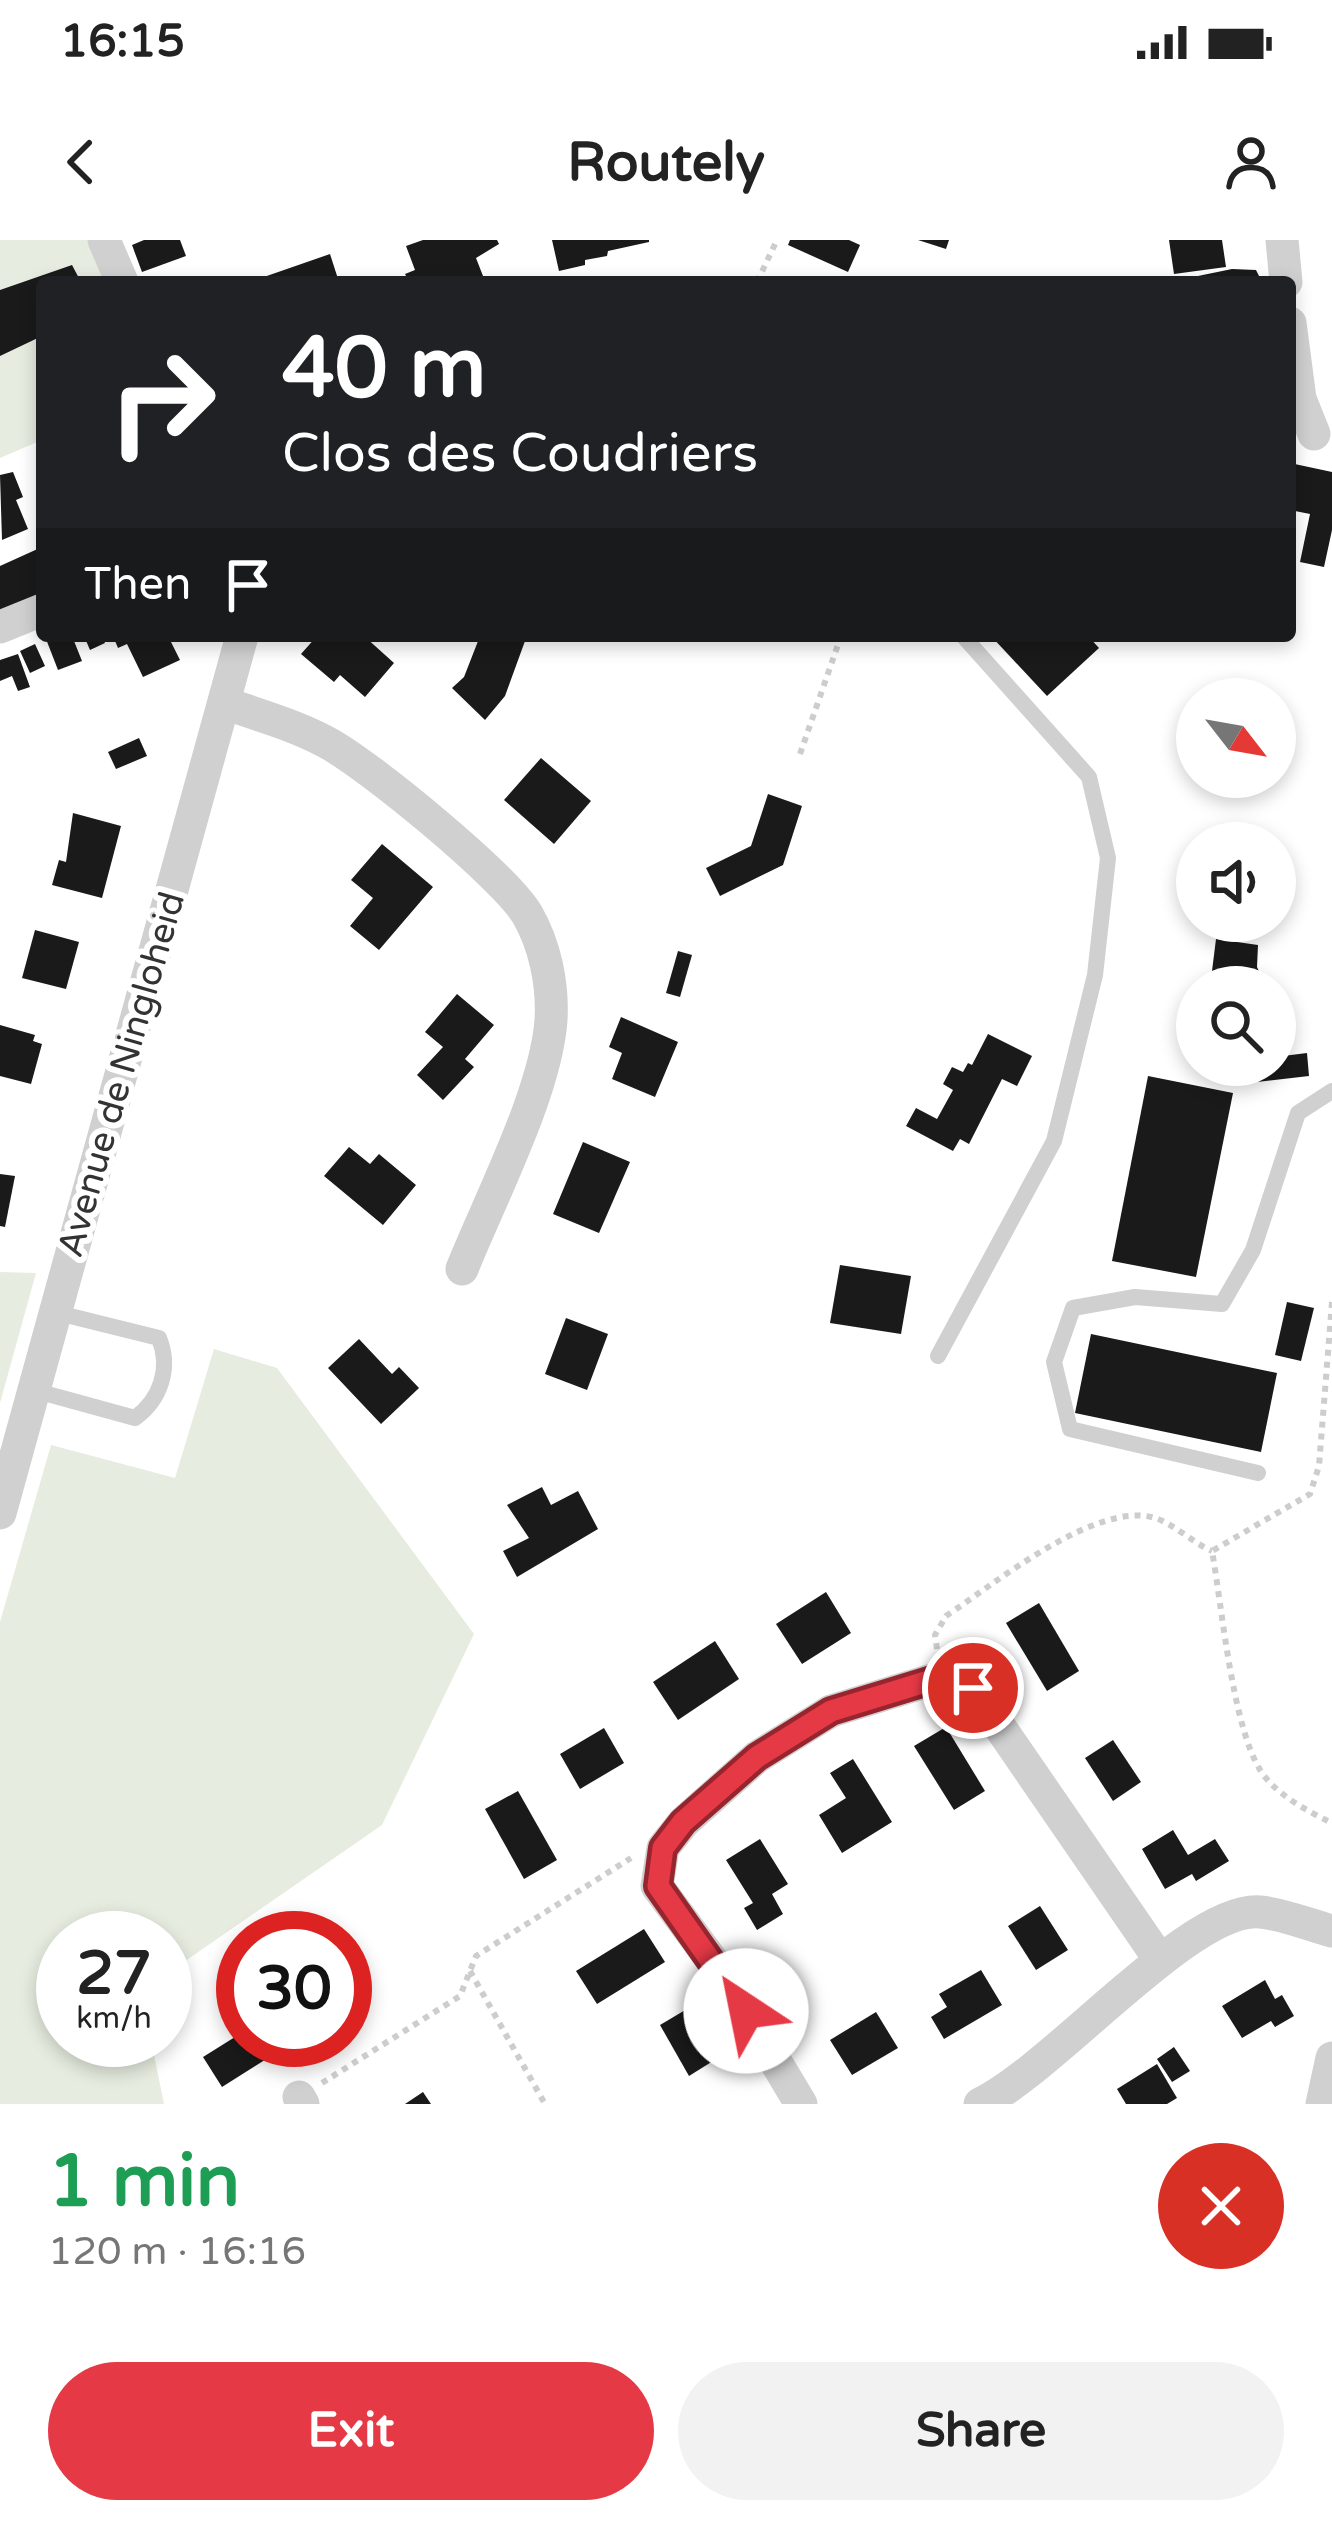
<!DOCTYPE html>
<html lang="en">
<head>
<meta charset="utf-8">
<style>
  :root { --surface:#fff; --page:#f2f2f2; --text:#222; --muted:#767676; --accent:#e63946 }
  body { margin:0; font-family:"Varela Round",sans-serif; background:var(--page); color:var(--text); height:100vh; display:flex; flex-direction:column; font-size:45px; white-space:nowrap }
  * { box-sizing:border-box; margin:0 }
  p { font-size:39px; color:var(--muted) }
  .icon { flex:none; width:66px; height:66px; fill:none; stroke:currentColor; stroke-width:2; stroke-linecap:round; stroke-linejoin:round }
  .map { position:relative; height:1864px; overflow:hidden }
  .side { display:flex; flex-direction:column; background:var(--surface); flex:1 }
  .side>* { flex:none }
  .hud { position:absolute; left:36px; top:36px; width:1260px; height:366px; border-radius:12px; box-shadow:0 6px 18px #0003; background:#202124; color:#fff; overflow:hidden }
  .needle { width:78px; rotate:121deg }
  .tools { position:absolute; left:1176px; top:438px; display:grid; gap:24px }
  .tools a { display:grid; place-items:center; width:120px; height:120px; border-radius:50%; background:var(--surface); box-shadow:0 6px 18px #0003; font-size:60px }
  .speed { position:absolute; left:36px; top:1671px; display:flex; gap:24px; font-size:60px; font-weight:700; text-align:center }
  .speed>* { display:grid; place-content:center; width:156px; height:156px; border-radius:50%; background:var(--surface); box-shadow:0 6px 18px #0003; line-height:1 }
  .speed small { font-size:30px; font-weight:400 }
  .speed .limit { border:18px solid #d22; background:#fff; color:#111 }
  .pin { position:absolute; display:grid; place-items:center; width:102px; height:102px; color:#fff; margin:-51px; border:6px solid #fff; border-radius:50%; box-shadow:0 3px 12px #0007 }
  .me { position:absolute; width:132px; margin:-66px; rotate:326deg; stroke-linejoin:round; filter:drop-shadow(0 0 9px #0008) }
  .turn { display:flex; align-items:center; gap:42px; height:252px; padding:0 48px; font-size:54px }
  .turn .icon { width:156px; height:156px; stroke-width:2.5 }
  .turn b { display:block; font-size:84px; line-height:102px }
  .then { display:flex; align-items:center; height:114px; padding:0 48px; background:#0003; gap:24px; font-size:45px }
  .round { display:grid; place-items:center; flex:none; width:126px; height:126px; border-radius:63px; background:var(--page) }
  .headline { display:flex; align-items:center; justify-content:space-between; height:204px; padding:0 48px }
  h1 { font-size:72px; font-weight:700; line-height:90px; color:#1e9e55 }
  .action { display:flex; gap:24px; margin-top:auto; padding:24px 48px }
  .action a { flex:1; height:138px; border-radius:72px; background:var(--accent); color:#fff; font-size:48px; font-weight:700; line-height:138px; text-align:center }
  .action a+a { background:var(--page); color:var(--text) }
  .status { display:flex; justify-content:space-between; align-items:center; height:84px; padding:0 60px; background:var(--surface); direction:ltr }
  .status svg { height:33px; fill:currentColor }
  header { display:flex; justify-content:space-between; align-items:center; height:156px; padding:0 48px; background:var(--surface); font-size:54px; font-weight:700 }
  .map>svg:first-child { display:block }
  .green { fill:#e6ecdf }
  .building { fill:#1a1a1a }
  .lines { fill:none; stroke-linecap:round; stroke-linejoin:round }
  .path { stroke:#cdcdcd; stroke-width:6; stroke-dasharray:6 6; stroke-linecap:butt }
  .service { stroke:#d0d0d0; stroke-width:16 }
  .minor { stroke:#d0d0d0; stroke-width:33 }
  .route-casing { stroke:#96252e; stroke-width:30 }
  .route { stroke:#e63946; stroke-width:21 }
  .labels { text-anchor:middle; stroke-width:12; stroke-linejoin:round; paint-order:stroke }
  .street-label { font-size:36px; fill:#333; stroke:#fff }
</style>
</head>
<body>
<div class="status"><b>16:15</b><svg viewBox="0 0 49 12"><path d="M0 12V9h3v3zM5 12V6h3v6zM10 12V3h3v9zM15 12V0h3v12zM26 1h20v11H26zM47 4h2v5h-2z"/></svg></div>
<header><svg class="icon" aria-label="back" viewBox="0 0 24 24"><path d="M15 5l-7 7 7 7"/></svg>Routely<svg class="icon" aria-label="person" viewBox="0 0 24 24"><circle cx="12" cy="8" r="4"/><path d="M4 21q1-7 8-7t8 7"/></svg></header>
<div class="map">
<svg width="1332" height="1864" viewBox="0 0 1332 1864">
  <rect width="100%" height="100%" fill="#fff"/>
  <!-- green -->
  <g class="green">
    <path d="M0 0H93L111 42H42V200L0 218Z"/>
    <path d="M0 1032 36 1033 0 1163Z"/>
    <path d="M214 1109 277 1128 474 1394 382 1585 165 1735V1698H63V1800H151L164 1864H0V1382L51 1205 175 1238Z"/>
  </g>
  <!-- building -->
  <g class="building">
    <path d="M144 0H180L186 16 142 32 132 5Z"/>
    <path d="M423 0H497L499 4 476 18 483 36 466 42H409L405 34 415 30 406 6Z"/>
    <path d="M552 0H649V2L608 11 607 16 585 20V25L559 31Z"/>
    <path d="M790 0H849L860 5 848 32 788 5Z"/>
    <path d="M918 0H949L946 9Z"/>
    <path d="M1169 0H1222L1226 27 1174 34Z"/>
    <path d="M330 14 339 42H263L261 38Z"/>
    <path d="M72 25 81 42H42V96L0 116V50Z"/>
    <path d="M1232 29 1256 30 1262 42H1200L1198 36Z"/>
    <path d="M1290 223 1332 232V290L1324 327 1300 322 1310 274 1290 270Z"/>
    <path d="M13 232 23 257 16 260 28 289 2 300 0 235Z"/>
    <path d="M42 307V360L0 380V326Z"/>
    <path d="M53 396H72L82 421 58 430 46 399Z"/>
    <path d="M84 396H102L105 403 90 410Z"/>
    <path d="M113 396H168L180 420 143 437 127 404 118 408Z"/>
    <path d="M317 396H364L394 423 365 457 340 435 334 442 301 414Z"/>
    <path d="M480 396 525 401 505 456 485 480 452 448 464 437Z"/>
    <path d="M991 396H1088L1099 408 1047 456Z"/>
    <path d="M35 404 45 426 30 433 20 411Z"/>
    <path d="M18 414 30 447 18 451 12 436 0 441V420Z"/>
    <path d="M139 498 147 516 116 529 108 512Z"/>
    <path d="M541 518 591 561 554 604 504 560Z"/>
    <path d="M768 554 802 566 783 625 720 656 706 628 751 606Z"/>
    <path d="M73 573 121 586 102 658 52 645 59 620 66 622Z"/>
    <path d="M382 604 433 647 379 710 350 686 373 658 351 640Z"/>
    <path d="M35 690 79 702 66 749 22 738Z"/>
    <path d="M1216 699 1258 705 1257 727 1266 747H1210Z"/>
    <path d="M678 711 692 715 680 757 666 753Z"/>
    <path d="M457 754 494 785 465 819 474 827 443 860 417 835 443 807 425 792Z"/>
    <path d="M621 777 678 802 655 857 612 839 622 813 609 807Z"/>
    <path d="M0 785 35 795 33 801 42 804 31 844 0 836Z"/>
    <path d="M988 794 1032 816 1017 846 1002 839 969 904 960 899 953 911 906 886 916 868 937 879 953 850 943 844 952 827 963 832 968 823 972 825Z"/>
    <path d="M1307 813 1309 836 1257 842 1255 825H1275V817Z"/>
    <path d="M1148 836 1233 853 1196 1037 1112 1021Z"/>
    <path d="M583 902 630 922 599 993 553 974Z"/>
    <path d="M349 907 370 924 379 914 416 945 383 985 324 936Z"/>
    <path d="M0 934 15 936 5 987 0 986Z"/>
    <path d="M840 1025 911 1036 901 1094 830 1083Z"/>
    <path d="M1287 1062 1314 1068 1301 1121 1275 1115Z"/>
    <path d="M566 1078 608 1094 587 1150 545 1134Z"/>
    <path d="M1091 1094 1277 1133 1261 1212 1075 1173Z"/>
    <path d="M359 1099 392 1134 399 1127 419 1148 381 1184 328 1128Z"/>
    <path d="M542 1247 551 1265 578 1251 598 1289 517 1337 503 1311 529 1298 507 1265Z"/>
    <path d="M826 1352 851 1393 802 1424 776 1384Z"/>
    <path d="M1039 1363 1079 1431 1047 1451 1006 1383Z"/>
    <path d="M715 1401 739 1439 678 1480 653 1442Z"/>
    <path d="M946 1487 985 1551 954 1570 914 1506Z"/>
    <path d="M604 1488 624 1523 580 1549 560 1514Z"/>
    <path d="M1113 1500 1141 1542 1113 1561 1085 1518Z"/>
    <path d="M853 1519 892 1582 842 1613 819 1575 846 1558 830 1533Z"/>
    <path d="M518 1551 557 1620 524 1639 485 1569Z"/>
    <path d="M1173 1590 1188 1615 1215 1599 1229 1621 1196 1641 1192 1634 1165 1649 1142 1609Z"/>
    <path d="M760 1599 788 1644 772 1654 783 1674 757 1690 744 1668 753 1663 726 1620Z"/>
    <path d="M1040 1666 1068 1710 1036 1730 1008 1686Z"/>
    <path d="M644 1689 665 1722 597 1764 576 1731Z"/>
    <path d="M981 1730 1002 1765 944 1799 931 1777 947 1767 939 1754Z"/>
    <path d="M1265 1740 1275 1759 1282 1755 1294 1776 1275 1787 1271 1781 1242 1798 1222 1766Z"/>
    <path d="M692 1766 721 1816 689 1836 660 1785Z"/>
    <path d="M876 1772 898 1808 852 1835 830 1800Z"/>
    <path d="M243 1792V1800H279L284 1808 222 1847 203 1817Z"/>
    <path d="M1174 1807 1190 1831 1172 1842 1157 1819Z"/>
    <path d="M1157 1824 1177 1858 1167 1864H1126L1117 1849Z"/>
    <path d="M423 1852 431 1864H405Z"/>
  </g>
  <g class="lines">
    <!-- path -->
    <g class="path">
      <path d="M757 42 777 0"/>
      <path d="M800 514 841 396"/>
      <path d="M1332 1062 1319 1226 1310 1254 1212 1311C1222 1367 1232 1482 1259 1528 1273 1553 1307 1571 1332 1583"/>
      <path d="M937 1409 935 1395 946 1376C993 1345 1096 1260 1155 1278 1174 1284 1193 1303 1212 1311"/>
      <path d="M470 1731 545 1864"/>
      <path d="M322 1843 460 1756 476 1716 631 1618"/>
    </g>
    <!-- service -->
    <g class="service">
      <path d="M938 1116 1054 901 1095 735 1108 618 1089 537 963 396"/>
      <path d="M33 1150 135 1178C161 1159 171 1128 159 1098L54 1072"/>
      <path d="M1258 1233 1070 1189 1054 1122 1073 1068 1135 1057 1222 1064 1253 1010 1298 873 1332 851"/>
    </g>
    <!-- minor -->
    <g class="minor">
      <path d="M104 0 122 42"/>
      <path d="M1282 0 1286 42"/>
      <path d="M1290 83 1300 159 1314 194"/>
      <path d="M0 387 42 370"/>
      <path d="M224 463C259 475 294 485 326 502 368 524 504 636 527 674 545 705 553 744 551 780 546 852 490 959 462 1029"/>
      <path d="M0 1273 242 396"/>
      <path d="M299 1857 303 1864"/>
      <path d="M801 1864 728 1742 657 1646 663 1608 683 1583 757 1517 831 1471 948 1435 973 1448 1160 1720"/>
      <path d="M980 1864C1054 1829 1190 1666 1260 1672 1283 1674 1309 1685 1332 1691"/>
      <path d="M1322 1864 1332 1818"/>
    </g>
  </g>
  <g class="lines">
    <!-- route casing -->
    <g class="route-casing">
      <path id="route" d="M746 1771 658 1646 663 1608 683 1582 757 1517 831 1471 948 1435 973 1448"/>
    </g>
    <!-- route -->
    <use href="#route" class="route"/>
  </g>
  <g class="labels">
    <!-- street labels -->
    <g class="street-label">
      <text transform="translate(120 834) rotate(-74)" y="13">Avenue de Ningloheid</text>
    </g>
  </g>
</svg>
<div class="tools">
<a><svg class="needle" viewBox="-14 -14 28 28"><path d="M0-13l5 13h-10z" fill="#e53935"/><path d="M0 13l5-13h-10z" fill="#767676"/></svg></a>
<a><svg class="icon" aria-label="sound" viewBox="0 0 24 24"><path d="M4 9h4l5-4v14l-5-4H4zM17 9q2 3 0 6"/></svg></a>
<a><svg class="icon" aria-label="search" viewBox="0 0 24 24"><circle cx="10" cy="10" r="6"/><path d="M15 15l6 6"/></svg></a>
</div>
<div class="speed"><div>27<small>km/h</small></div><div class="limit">30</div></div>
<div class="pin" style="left:973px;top:1448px;background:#d93025"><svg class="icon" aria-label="arrive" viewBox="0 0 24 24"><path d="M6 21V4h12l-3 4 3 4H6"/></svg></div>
<svg class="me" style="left:746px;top:1771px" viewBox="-20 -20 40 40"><circle r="19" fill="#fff"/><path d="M0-13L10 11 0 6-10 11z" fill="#e63946"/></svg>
<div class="hud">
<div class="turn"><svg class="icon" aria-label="right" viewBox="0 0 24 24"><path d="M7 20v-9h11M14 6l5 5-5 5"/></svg><div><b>40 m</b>Clos des Coudriers</div></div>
<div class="then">Then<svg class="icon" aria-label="arrive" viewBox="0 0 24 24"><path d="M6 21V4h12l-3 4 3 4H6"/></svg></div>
</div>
</div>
<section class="side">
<div class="headline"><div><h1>1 min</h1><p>120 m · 16:16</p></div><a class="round" style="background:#d93025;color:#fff"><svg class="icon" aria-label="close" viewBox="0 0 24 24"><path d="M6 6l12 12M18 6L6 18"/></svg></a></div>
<div class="action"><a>Exit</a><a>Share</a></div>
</section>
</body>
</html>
